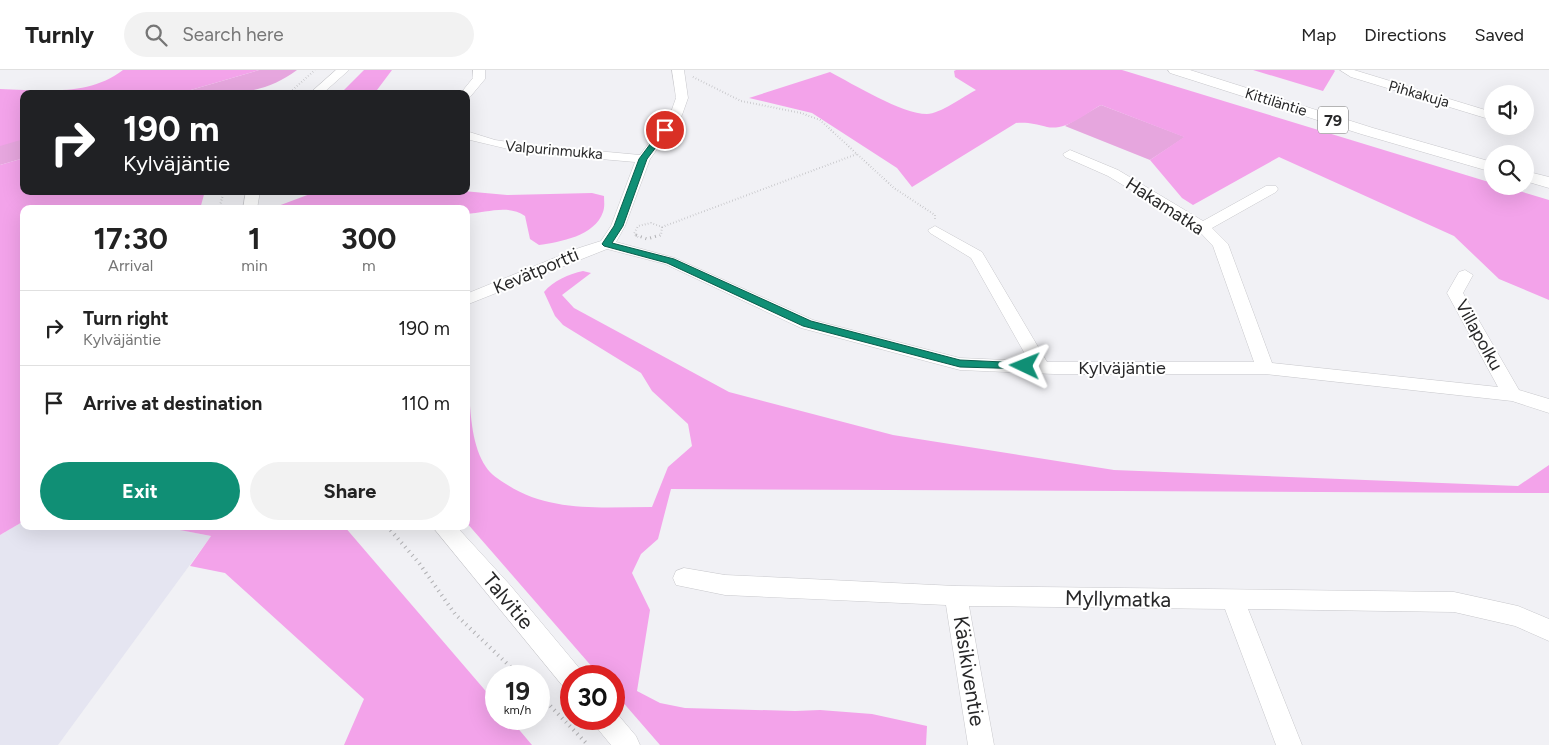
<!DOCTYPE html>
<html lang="en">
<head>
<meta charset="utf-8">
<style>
  :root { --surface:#fff; --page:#f2f2f2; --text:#222; --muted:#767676; --line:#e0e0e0; --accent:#108f75 }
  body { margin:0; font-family:Figtree,sans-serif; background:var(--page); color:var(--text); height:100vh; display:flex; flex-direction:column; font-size:19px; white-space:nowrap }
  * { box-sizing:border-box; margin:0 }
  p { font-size:16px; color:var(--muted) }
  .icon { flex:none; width:28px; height:28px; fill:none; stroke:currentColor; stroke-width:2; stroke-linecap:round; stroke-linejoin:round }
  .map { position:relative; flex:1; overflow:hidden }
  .side { position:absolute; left:20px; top:135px; width:450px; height:325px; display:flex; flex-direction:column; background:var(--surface); border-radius:10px; box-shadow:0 5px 20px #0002 }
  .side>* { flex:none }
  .banner { position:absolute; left:20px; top:20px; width:450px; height:105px; border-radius:10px; box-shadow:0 5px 20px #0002; background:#202124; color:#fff; overflow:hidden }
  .buttons { position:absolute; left:1484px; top:15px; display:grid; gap:10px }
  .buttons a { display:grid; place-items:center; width:50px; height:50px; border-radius:50%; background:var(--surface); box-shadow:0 5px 20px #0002; font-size:25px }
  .speed { position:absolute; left:485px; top:595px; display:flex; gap:10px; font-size:25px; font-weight:700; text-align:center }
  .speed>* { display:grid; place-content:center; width:65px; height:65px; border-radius:50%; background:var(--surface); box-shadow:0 5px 20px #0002; line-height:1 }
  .speed small { font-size:12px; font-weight:400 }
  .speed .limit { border:8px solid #d22; background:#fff; color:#111 }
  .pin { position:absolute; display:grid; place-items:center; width:42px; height:42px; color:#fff; margin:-21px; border:2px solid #fff; border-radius:50%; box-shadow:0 1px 5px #0007 }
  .me { position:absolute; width:55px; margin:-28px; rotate:272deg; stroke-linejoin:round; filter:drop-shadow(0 0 4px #0008) }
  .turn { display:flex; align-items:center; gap:18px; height:105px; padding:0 20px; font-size:22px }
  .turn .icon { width:65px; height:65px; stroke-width:2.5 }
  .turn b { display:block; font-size:35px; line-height:42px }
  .eta { display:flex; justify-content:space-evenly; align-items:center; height:85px; text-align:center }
  .eta b { font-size:30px; font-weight:700; line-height:35px }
  .primary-button { display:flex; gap:10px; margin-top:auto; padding:10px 20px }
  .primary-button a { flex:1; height:58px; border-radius:30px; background:var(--accent); color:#fff; font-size:20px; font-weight:700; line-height:58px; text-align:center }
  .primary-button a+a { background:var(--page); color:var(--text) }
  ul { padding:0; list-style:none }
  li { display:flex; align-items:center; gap:15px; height:75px; padding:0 20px; border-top:1px solid var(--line) }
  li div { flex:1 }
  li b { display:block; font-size:19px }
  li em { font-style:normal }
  header { display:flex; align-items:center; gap:30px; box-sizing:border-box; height:70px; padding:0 25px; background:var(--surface); border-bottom:1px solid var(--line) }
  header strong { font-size:24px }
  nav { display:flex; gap:28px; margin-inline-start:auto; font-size:18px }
  .search { width:350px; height:45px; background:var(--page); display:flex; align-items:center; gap:12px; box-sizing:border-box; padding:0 18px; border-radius:28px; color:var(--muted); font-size:19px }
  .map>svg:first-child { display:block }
  .built { fill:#e5e5f1 }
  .green { fill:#e6a6de }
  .forest { fill:#f3a3ea }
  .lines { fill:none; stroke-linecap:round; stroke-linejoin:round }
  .minor-casing { stroke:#c8c8cc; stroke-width:1 }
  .major-casing { stroke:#c8c8cc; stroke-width:1 }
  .path-far2 { stroke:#b1b1b4; stroke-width:2; stroke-dasharray:0.5 2.5; stroke-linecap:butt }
  .path-far1 { stroke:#b1b1b4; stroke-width:3; stroke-dasharray:1 4; stroke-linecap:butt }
  .path { stroke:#b1b1b4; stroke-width:4; stroke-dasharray:1 4.5; stroke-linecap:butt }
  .minor { fill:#fff; fill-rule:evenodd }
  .major { fill:#fff; fill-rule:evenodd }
  .route { fill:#108f75; stroke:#0a5d4c }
  .labels { text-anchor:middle; stroke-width:4; stroke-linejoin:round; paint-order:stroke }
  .far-street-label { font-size:15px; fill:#282829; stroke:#fff }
  .shield { fill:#fff; stroke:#686869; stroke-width:1 }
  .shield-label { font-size:16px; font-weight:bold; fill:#282829 }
  .street-label { font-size:18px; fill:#282829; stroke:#fff }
  .near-street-label { font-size:21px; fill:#282829; stroke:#fff }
</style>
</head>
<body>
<header>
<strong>Turnly</strong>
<div class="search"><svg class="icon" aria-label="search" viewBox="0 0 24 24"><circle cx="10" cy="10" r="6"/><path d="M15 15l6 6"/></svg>Search here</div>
<nav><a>Map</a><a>Directions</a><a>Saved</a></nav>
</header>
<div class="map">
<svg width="1549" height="675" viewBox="0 0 1549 675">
  <rect width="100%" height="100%" fill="#f1f1f5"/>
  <!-- built -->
  <path class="built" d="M24 451V456H159L211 466 58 675H0V465Z"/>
  <!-- green -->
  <g class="green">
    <path d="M259 0H297C260 28 221 24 177 24Z"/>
    <path d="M1101 35 1185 67 1150 90 1065 56Z"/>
    <path d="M24 68V88L0 95V75Z"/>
  </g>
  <!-- forest -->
  <g class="forest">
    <path d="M123 0H259L177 24H24V69L0 76V19C42 20 88 27 123 0Z"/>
    <path d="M364 0H392L374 24H340Z"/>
    <path d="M956 0H1122L1492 113V116H1503L1549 130V230L1499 209 1454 166 1279 87 1193 135 1182 128 1150 90 1184 67 1101 35C1085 44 1066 61 1047 57 1035 54 1028 52 1016 53L912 117 897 98 812 43 749 28 830 2C853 14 902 44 927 44 940 44 964 26 976 20L955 7 954 1Z"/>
    <path d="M1253 0H1334L1335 1 1323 21Z"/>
    <path d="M24 88V121H205L200 139H24V451L0 465V95Z"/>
    <path d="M318 121H463L507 125 592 123 604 126C604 131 605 137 603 142 595 166 560 172 539 175L530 169 525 146C507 134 487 143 466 144V139H274L278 136Z"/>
    <path d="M583 201 591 203 562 225 574 238 729 322 893 365 1114 400 1518 416 1549 395V423L671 419 658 469 641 484 632 503 650 540 637 621 660 633 685 638 795 641 820 640 872 644 927 656 926 675H660L614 622V606H600L466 452V320L469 323C471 347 472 376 486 397 490 404 500 410 506 414 550 443 602 437 652 437L668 397 692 376 688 354 652 321 641 303 563 255 555 246 544 222C553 211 569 204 583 201Z"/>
    <path d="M159 456H344L496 633V649H510L532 675H344L364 629 225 503 190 496 211 466Z"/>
  </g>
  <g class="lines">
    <!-- minor casing -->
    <g class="minor-casing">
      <g id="minor">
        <path d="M336 0H349L322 24H309Z"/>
        <path d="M473 0H485V9L470 27H466V24H460L473 8Z"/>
        <path d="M672 0H684L688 28 682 45 650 89 625 156 616 172 675 188 813 250 960 288 1029 291 971 188 930 163 928 160 935 156 982 182 1047 292H1254L1213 176 1198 160 1108 106 1065 87 1063 84 1070 80 1118 100 1203 151 1266 116H1276L1278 119 1276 122 1212 158 1228 174 1272 293 1498 317 1447 223 1459 202 1465 200 1473 205 1463 223 1519 320 1549 329V343L1512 331 1265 304H1054L960 300 801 258 665 194 607 179 466 235V224L579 178 601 171 611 156 635 92 521 82 466 69V61L495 70 521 74 640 85 670 45 676 28Z"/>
        <path d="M1340 0H1354L1492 42V50L1351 7Z"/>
        <path d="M246 121H260L257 139H243Z"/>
        <path d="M432 456H456L510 515 580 599 583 606H571V618L562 615Z"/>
        <path d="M684 498 725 505 956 516 1454 522 1518 536 1549 549V571L1515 556 1454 542 1248 539 1302 675H1276L1225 539 969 536 994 675H968L946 535 725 525 676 515 673 508 676 501Z"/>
        <path d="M614 640 636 666 640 675H611L597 658 593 649H614Z"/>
      </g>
    </g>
    <!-- major casing -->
    <g class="major-casing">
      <g id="major">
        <path d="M1168 0H1190L1373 58 1492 92V102L1361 64 1170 3Z"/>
        <path d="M1525 101 1549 107V118L1525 111Z"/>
      </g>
    </g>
    <!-- path-far2 -->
    <g class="path-far2">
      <path d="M693 7 741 31 801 43 820 50 894 118 935 145V149"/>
      <path d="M288 24 315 0"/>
      <path d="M219 139 224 121"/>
      <path d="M662 157 857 84"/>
      <path d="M638 167 634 164 638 156 651 153 662 157 661 165 658 167"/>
    </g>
    <!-- path-far1 -->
    <path class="path-far1" d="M636 165 647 169 660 165"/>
    <!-- path -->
    <g class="path">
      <path d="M387 456 419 493 455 544 520 606"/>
      <path d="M539 624 588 675"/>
    </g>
    <!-- minor -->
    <use href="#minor" class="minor"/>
    <!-- major -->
    <use href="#major" class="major"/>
  </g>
  <!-- route -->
  <path class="route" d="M662 58 669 60 647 89 623 156 612 173 674 189 811 251 960 290 1025 293 1029 294V299L960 297 803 256 667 193 604 176 602 174 614 156 639 89Z"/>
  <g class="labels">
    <!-- far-street labels -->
    <g class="far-street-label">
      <text transform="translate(1419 24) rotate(16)" y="5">Pihkakuja</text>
      <text transform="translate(1276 32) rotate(17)" y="5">Kittiläntie</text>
      <text transform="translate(554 80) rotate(5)" y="5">Valpurinmukka</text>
    </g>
    <!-- shield labels -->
    <rect class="shield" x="1318" y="36.5" width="30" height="27" rx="4"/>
    <g class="shield-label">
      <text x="1333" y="56">79</text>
    </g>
    <!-- street labels -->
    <g class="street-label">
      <text transform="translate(1165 136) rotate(33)" y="6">Hakamatka</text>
      <text transform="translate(536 201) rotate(-23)" y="6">Kevätportti</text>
      <text transform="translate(1479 265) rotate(61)" y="6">Villapolku</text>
      <text x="1122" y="304">Kylväjäntie</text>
    </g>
    <!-- near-street labels -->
    <g class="near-street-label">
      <text transform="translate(1118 529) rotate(1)" y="7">Myllymatka</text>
      <text transform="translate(508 531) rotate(50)" y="7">Talvitie</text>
      <text transform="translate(969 601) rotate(81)" y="7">Käsikiventie</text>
    </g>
  </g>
</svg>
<div class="buttons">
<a><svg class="icon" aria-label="sound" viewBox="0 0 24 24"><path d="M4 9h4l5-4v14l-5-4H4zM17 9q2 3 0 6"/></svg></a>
<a><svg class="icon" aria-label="search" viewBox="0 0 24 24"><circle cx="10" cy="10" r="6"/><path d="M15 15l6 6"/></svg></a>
</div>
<div class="speed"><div>19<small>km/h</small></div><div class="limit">30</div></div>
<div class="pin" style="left:665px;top:60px;background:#d93025"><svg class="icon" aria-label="arrive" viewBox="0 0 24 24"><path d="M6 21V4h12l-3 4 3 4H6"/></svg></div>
<svg class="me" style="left:1025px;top:296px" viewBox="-20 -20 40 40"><path d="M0-17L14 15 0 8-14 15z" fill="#108f75" stroke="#fff" stroke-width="4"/></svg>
<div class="banner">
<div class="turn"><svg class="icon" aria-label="right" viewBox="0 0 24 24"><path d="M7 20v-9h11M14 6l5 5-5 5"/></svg><div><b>190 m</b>Kylväjäntie</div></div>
</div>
<section class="side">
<div class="eta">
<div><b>17:30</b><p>Arrival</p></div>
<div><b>1</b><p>min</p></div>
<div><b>300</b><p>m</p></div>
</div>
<ul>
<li><svg class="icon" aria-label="right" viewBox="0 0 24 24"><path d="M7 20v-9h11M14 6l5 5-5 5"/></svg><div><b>Turn right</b><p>Kylväjäntie</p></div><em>190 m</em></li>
<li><svg class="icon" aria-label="arrive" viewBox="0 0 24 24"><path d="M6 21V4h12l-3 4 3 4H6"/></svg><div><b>Arrive at destination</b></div><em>110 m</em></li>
</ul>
<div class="primary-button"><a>Exit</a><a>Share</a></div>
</section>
</div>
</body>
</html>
